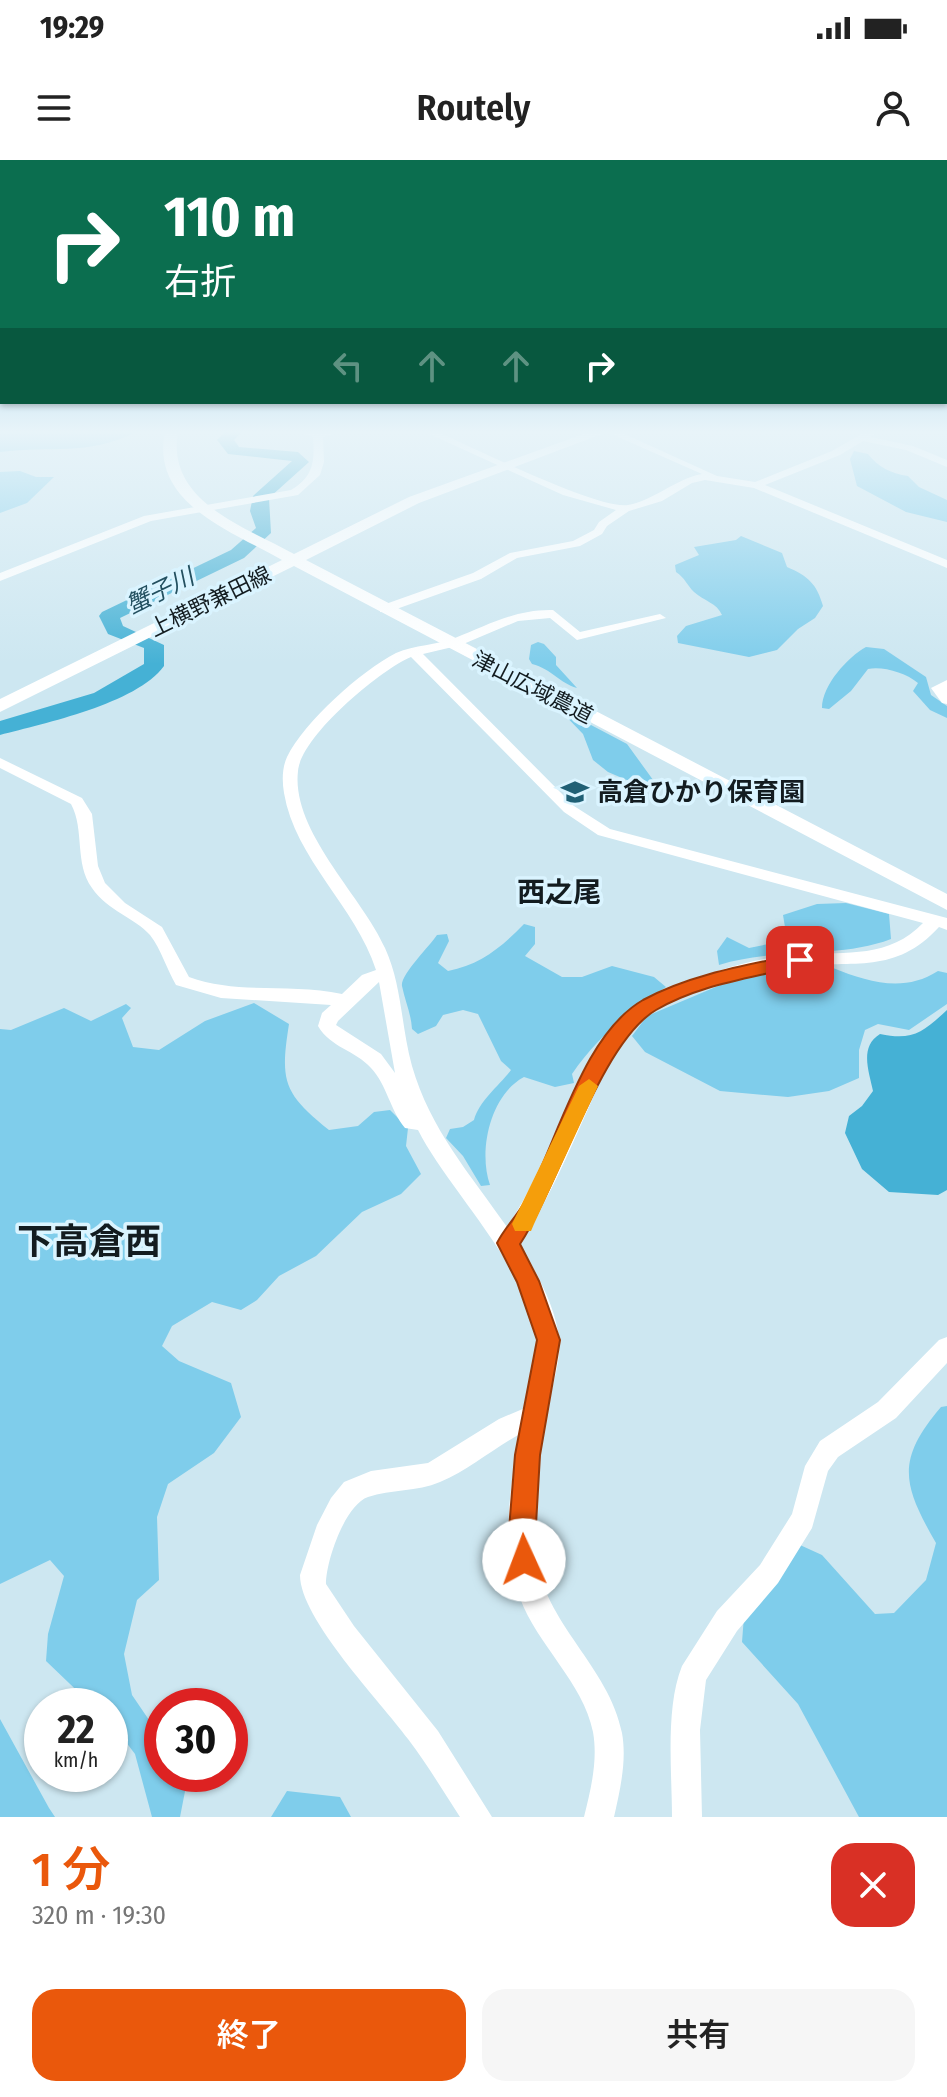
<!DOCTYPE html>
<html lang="ja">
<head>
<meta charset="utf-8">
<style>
  :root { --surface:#fff; --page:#f6f6f6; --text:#222; --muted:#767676; --accent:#ea580c }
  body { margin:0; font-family:"Fira Sans Condensed","Noto Sans JP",sans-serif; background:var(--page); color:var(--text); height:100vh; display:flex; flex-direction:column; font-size:30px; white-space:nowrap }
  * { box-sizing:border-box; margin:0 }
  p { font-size:26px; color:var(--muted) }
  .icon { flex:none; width:44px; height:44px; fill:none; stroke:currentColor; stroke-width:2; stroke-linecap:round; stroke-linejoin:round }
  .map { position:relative; height:1657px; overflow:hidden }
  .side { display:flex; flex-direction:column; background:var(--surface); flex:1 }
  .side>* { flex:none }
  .banner { position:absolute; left:0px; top:0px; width:948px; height:244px; box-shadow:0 2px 6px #0004; background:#0b6e4f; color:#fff; overflow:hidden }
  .speed { position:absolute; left:24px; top:1528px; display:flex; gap:16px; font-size:40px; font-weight:700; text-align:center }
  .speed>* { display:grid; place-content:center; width:104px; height:104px; border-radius:50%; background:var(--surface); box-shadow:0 2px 6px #0004; line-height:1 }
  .speed small { font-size:20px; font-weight:400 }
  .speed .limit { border:12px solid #d22; background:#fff; color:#111 }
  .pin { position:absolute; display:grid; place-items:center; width:68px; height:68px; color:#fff; margin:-34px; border-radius:16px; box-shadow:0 4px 12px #0006 }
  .me { position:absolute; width:88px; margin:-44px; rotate:358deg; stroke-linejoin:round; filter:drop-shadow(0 0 6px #0008) }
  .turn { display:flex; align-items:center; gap:28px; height:168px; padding:0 32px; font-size:36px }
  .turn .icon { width:104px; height:104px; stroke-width:2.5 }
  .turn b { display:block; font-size:56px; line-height:68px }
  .lanes { display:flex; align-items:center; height:76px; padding:0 32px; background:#0003; justify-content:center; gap:40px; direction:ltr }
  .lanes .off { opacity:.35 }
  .round { display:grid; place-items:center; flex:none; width:84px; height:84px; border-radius:24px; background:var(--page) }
  .headline { display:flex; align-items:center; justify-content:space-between; height:136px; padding:0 32px }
  h1 { font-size:48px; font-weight:600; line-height:60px; color:var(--accent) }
  .action { display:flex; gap:16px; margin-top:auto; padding:16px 32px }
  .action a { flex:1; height:92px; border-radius:24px; background:var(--accent); color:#fff; font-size:32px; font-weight:600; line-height:92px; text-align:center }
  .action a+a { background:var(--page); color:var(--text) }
  .status { display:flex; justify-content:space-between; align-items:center; height:56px; padding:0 40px; background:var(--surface); direction:ltr }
  .status svg { height:22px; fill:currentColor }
  header { display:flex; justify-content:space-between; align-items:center; height:104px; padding:0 32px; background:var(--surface); font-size:36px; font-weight:600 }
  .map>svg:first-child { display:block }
  .green { fill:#7fcdeb }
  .water { fill:#45b1d5 }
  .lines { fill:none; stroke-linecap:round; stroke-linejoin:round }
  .river { fill:#45b1d5; fill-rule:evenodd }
  .street { fill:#fff; fill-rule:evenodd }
  .secondary { fill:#fff; fill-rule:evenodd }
  .route { fill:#ea580c; stroke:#983908; stroke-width:2 }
  .slow { fill:#f59e0b }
  .labels { text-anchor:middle; stroke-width:7; stroke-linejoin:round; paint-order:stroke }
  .far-street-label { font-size:22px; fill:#131c20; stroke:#daf4ff }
  .far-water-label { font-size:24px; font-style:italic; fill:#235060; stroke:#daf4ff }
  .poi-label { font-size:26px; font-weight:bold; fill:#131c20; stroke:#daf4ff; text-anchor:start }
  .neighbourhood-label { font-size:28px; font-weight:bold; fill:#131c20; stroke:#daf4ff }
  .near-quarter-label { font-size:36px; font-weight:bold; fill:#131c20; stroke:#daf4ff }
</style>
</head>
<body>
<div class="status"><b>19:29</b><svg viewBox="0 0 49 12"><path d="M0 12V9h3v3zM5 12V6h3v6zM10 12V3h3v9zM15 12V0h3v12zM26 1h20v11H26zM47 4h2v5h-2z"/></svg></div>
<header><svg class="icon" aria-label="menu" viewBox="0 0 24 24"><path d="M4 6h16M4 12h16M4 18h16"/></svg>Routely<svg class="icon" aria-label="person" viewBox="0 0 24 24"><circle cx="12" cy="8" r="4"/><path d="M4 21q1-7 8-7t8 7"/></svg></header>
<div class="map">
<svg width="947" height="1657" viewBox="0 0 947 1657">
  <rect width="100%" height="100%" fill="#cde7f1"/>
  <!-- green -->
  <g class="green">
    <path d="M0 272H137C83 297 54 285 0 292Z"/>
    <path d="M854 291 868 294C878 307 892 314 908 316L919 327 947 340V362L906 352 857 326 850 299Z"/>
    <path d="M20 311 36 317H54L27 343 0 353V312Z"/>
    <path d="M741 376 782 393 787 407C808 416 817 424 823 446L815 458 798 469 777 490 749 497 678 483 677 476 686 466 722 455C717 443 704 441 694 432 687 425 685 418 676 412L675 405 699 395 694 387 736 380Z"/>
    <path d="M538 482 544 484 556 497V505L577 528C559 523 552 509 532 504L529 499 531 485Z"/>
    <path d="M866 487 884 489 926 517 931 535 947 546V558L930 550 913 531 918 523C906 513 883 506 868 509L851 531 829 549 822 548C822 525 848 497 866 487Z"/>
    <path d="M557 547 627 584 656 624 643 627 608 612 593 600 583 574Z"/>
    <path d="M846 743 889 754 891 779C839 799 777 787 719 805L717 791 727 777 749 788 793 779V773L785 767 783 755 817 744Z"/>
    <path d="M524 764 535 767V784L525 796 562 817H582L612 806 654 817 666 827C628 853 598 876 572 914L574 923 555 927 524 917C490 935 478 991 490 1025L481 1026 463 996 446 978 450 969 463 967 474 960C479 941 499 926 511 910L501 901 478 854 463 850 443 855 436 866 418 874 412 869C411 853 405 841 402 826 400 815 429 787 437 775L447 774 449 781 438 803 448 811C480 805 502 787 524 764Z"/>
    <path d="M833 808C868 822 904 833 938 811L947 813V844L909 870 878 864 865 870 859 890V918L829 931 788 937 720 931 645 892 632 876 647 856 737 818 771 809Z"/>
    <path d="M254 843 289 864C280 921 283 933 329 970L358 966 374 952 390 950 408 968 406 986 421 1014 401 1034 362 1052 316 1096 279 1116 257 1140 241 1150 212 1142 172 1166 162 1186 179 1201 231 1223 241 1257 214 1293 168 1324 157 1357 159 1420 137 1440 124 1494 132 1535 162 1579V1614L188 1616 180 1657H152L135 1594 110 1561V1546H93L46 1501 48 1474 64 1416 50 1400 0 1424V869L11 870 64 848 91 861 126 844 131 848 122 858 133 887 159 890 205 861Z"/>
    <path d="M947 1246V1657H859L798 1544 742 1482 744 1456 800 1385 822 1395 875 1454 894 1453 926 1420 936 1383C902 1324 896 1300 941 1247Z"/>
    <path d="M0 1559 49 1648 55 1657H0Z"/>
    <path d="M287 1631 340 1637 351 1657H271Z"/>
  </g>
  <!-- water -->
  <path class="water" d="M947 850V1030L938 1035 889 1032 862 1009 845 973 849 956 862 946 873 931C869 911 859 887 880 874 913 881 923 872 947 850Z"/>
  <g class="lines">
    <!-- river -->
    <path class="river" d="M225 272H242L234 280 239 287 298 292 309 302 269 338 271 373 244 398 120 458 123 466 164 485V506C136 544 45 563 0 575V561L94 533 144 504V488L108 474 99 456 102 452 231 390 256 368 250 351 253 336 292 301 228 294 217 280Z"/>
    <!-- street -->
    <g class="street">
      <path d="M298 272H338L323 277 324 302 320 315 298 335 151 361 0 421V413L144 356 291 330C313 317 315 302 313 277Z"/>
      <path d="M425 272H438C472 287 598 350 628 345 655 340 675 319 702 314L607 272H620L717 316 755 322 832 291 865 272H877L871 277 913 286 947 300V307L906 290 863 281 840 295 765 325 947 400V408L754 328 705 320 692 323 662 341 629 351 607 366 602 374 580 386 517 398 481 419 388 452H380V446L473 413 510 393 573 381 594 370 599 362 616 350 563 335Z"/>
      <path d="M553 450 580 472 660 454 666 458 577 480 550 458 518 461 461 485 423 494 574 646 610 669 947 758V770L939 767C895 815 854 800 798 806 761 810 672 834 644 857 616 882 603 916 588 949 567 996 548 1042 519 1084 536 1111 556 1147 559 1179 561 1198 554 1219 550 1238 541 1289 529 1343 536 1395 544 1464 609 1506 622 1573 627 1601 620 1630 614 1657H584C591 1629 598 1600 593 1572 583 1522 537 1485 520 1438 500 1385 510 1327 520 1274 492 1289 469 1310 440 1322 417 1332 391 1329 368 1337 345 1345 326 1401 326 1424L354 1466 438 1571 492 1657H460C443 1631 427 1604 408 1579 381 1542 300 1459 300 1415L317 1365 331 1338 344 1322 371 1311 428 1303 499 1259 525 1248C529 1226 537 1203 536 1181 535 1115 448 1030 418 970L405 968C390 950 387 925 371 908 355 890 331 888 318 866L322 853 331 845 221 838 176 825C167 810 161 789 150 775 135 758 108 751 92 728 74 703 85 670 71 644L0 608V598L82 638 92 654 98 706 105 723 125 743 162 767 189 817C238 835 291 823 342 834L362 815 376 810C356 747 295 699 284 633 282 621 282 608 287 597 304 562 361 511 396 493 415 485 436 485 455 478 488 465 516 449 553 450ZM411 497 564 652 598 675 923 763C890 798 846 792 803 794 783 795 761 799 742 804 709 812 676 828 644 839 575 888 555 998 507 1067 470 1014 430 969 412 906 401 866 402 825 385 788 362 736 291 671 298 611 301 576 380 510 411 497ZM379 822 395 913 381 894 336 865 338 861Z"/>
      <path d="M947 520V544L942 543 931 528Z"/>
      <path d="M947 1177V1203L896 1258 838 1297 828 1311 812 1368 778 1423 737 1471 706 1520 700 1570 702 1657H672C672 1612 665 1548 682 1506L717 1451 760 1405 792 1354 805 1306 820 1281 878 1242 939 1180Z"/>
    </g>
    <!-- secondary -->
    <path class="secondary" d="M165 272H178C166 341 243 366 294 394L409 337 589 272H607L419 343 306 400 947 734V750L294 406 0 552V539L282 400C231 371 150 343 165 272Z"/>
  </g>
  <!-- sky -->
  <linearGradient id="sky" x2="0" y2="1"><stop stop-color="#67b3e0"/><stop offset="0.54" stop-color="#e8f4f9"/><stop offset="1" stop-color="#e8f4f9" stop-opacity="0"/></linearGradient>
  <rect width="947" height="504" fill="url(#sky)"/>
  <!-- route -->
  <path class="route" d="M800 794 806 795V804C756 818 702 823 656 850 601 882 559 1025 520 1084L539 1121 560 1180 540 1295 535 1382 537 1400 533 1409 524 1413 515 1409 508 1382 515 1295 537 1180 517 1122 497 1083C504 1069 516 1057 524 1043 557 984 582 875 643 840 691 814 747 805 800 794Z"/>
  <!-- slow -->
  <path class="slow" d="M589 919 598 926 534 1064 531 1071H515L512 1064 579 926Z"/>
  <!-- icons -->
  <defs>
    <g id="school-bare" transform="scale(2.16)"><path d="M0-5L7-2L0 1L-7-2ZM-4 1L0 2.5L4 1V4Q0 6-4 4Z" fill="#206075" stroke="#daf4ff" stroke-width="2.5" paint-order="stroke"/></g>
  </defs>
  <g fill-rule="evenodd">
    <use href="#school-bare" x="575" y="632"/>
  </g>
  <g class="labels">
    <!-- far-street labels -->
    <g class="far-street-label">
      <text transform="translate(210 441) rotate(-26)" y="8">上横野兼田線</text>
      <text transform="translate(533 527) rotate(27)" y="8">津山広域農道</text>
    </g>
    <!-- far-water labels -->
    <g class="far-water-label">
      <text transform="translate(160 431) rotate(-26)" y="8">蟹子川</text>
    </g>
    <!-- poi labels -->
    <g class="poi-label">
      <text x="597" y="641">高倉ひかり保育園</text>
    </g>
    <!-- neighbourhood labels -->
    <g class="neighbourhood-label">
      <text x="559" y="742">西之尾</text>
    </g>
    <!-- near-quarter labels -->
    <g class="near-quarter-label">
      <text x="89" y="1094">下高倉西</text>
    </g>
  </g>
</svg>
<div class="speed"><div>22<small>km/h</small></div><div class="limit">30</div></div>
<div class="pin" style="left:800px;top:800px;background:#d93025"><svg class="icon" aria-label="arrive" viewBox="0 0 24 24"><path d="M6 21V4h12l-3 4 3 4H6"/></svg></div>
<svg class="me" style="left:524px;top:1400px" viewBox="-20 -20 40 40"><circle r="19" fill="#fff"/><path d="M0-13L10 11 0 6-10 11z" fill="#ea580c"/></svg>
<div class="banner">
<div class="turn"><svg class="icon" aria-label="right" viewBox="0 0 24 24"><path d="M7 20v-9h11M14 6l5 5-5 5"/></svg><div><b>110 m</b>右折</div></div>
<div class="lanes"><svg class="icon off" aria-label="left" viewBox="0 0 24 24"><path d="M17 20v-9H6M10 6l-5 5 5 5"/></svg><svg class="icon off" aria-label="ahead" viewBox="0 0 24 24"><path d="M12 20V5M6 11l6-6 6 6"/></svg><svg class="icon off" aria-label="ahead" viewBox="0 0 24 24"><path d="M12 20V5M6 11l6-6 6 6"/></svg><svg class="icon" aria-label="right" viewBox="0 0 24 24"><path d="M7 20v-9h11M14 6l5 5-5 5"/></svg></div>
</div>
</div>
<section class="side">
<div class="headline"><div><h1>1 分</h1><p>320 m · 19:30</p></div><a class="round" style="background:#d93025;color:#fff"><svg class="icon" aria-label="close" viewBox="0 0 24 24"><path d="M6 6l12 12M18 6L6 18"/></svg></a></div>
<div class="action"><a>終了</a><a>共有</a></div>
</section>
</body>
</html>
